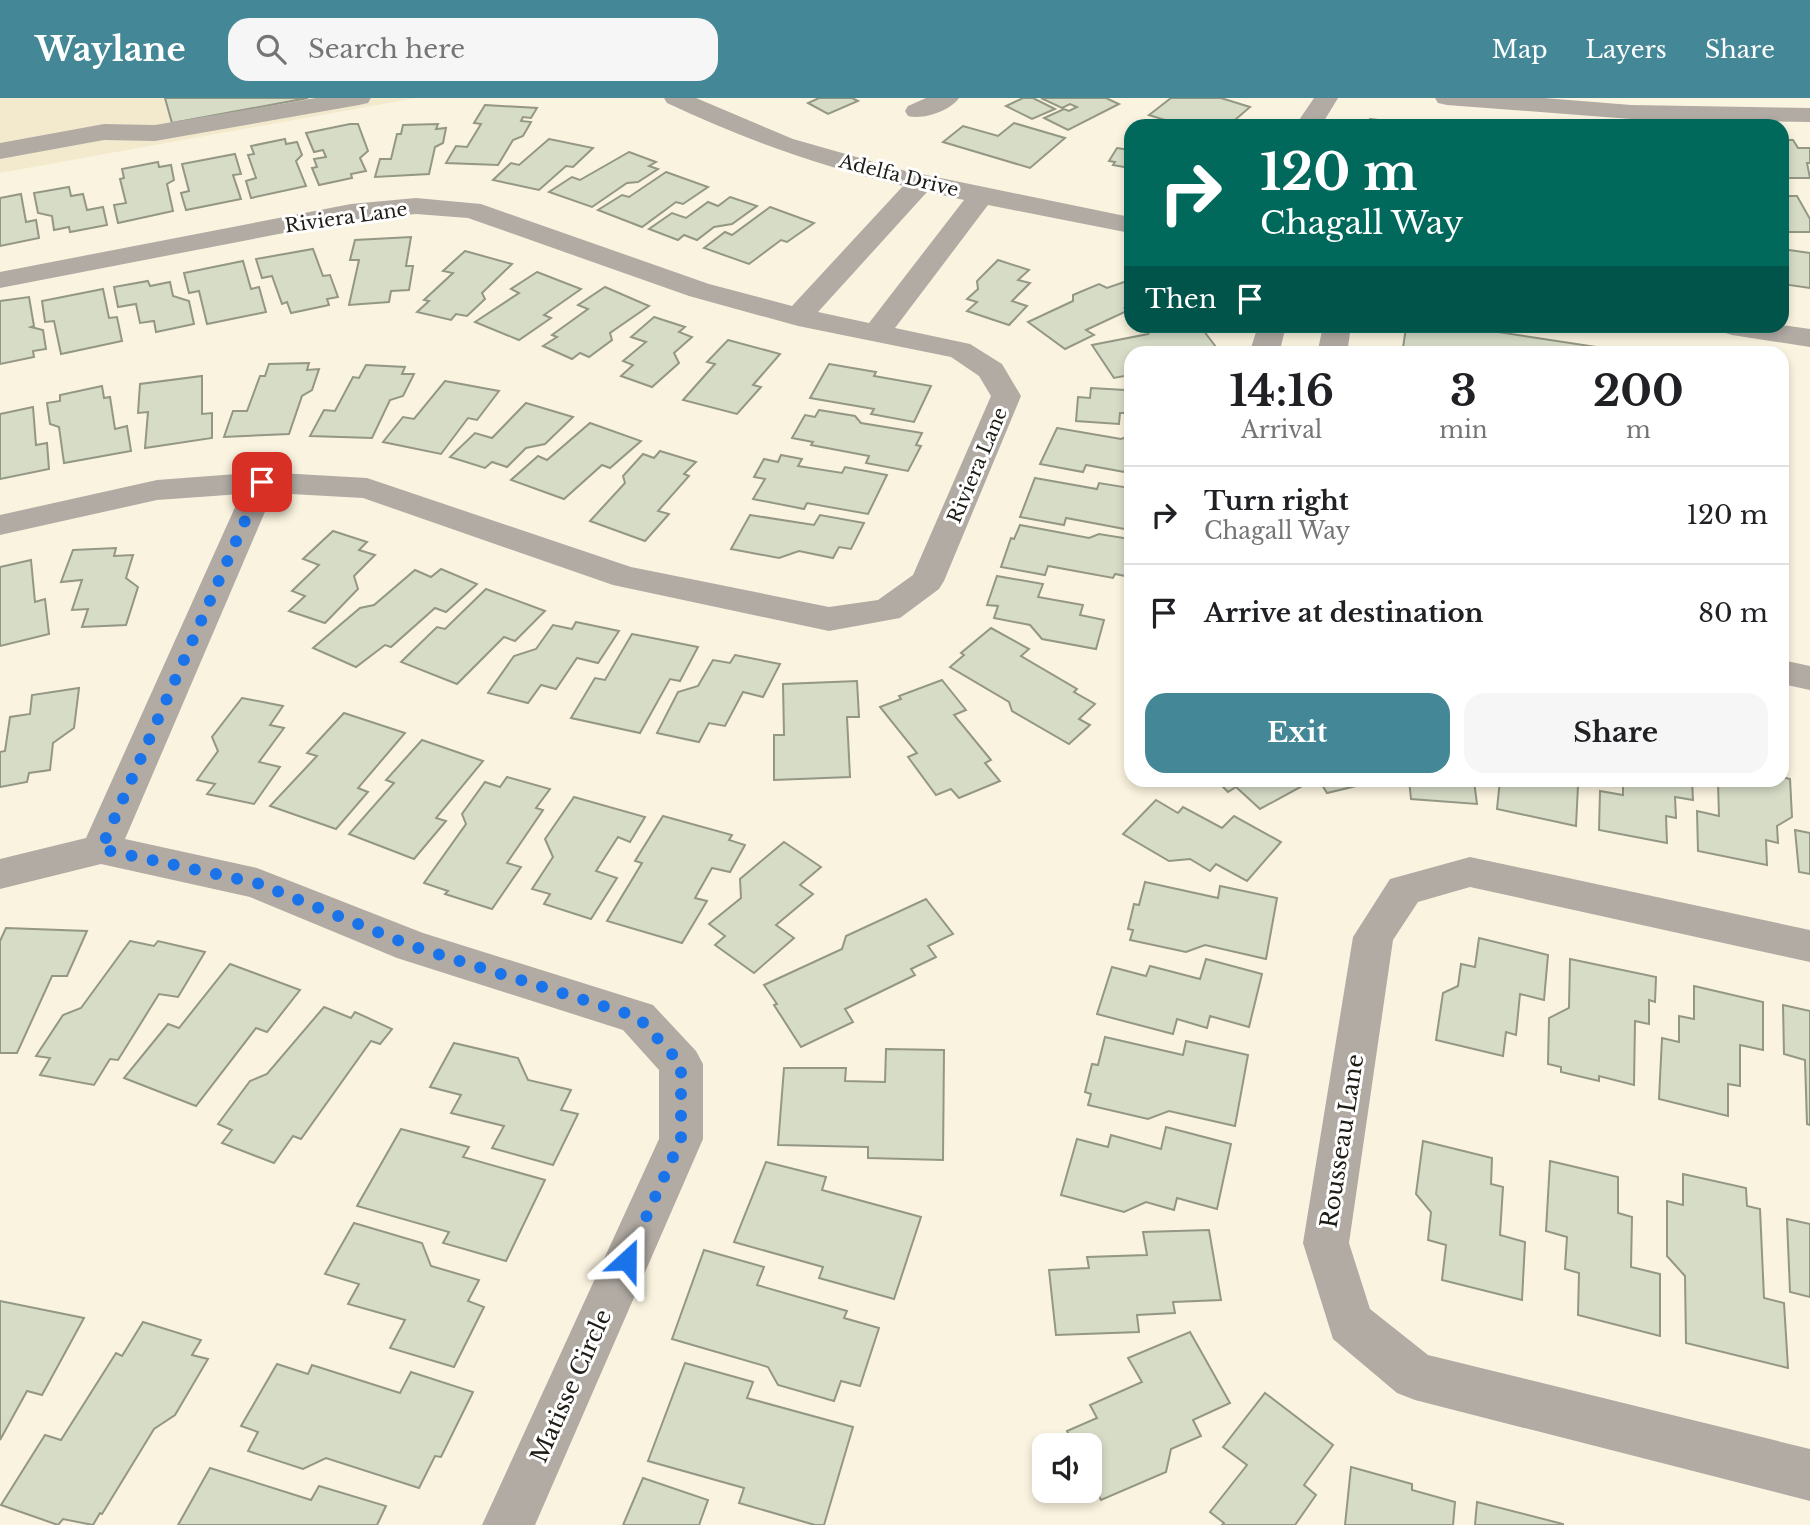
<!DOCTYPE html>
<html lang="en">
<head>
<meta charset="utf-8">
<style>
  :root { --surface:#fff; --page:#f6f6f6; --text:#202124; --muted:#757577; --line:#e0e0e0; --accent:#448797 }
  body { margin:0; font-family:"Libre Baskerville",serif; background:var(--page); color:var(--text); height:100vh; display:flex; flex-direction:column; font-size:26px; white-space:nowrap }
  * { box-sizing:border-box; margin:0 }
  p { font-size:23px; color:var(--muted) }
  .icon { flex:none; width:38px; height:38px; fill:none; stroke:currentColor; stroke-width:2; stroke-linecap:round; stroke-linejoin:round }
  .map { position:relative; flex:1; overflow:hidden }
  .drawer { position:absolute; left:1124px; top:248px; width:665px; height:441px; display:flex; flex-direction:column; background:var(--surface); border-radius:21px; box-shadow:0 4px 10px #0003 }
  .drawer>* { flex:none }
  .hud { position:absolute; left:1124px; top:21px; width:665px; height:214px; border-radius:21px; box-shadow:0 4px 10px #0003; background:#00695c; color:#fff; overflow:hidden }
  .buttons { position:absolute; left:1032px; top:1335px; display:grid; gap:14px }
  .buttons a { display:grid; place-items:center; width:70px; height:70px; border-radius:14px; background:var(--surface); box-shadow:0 4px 10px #0003; font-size:35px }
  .pin { position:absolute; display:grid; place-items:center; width:60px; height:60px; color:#fff; margin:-30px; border-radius:14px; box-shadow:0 4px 10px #0006 }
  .me { position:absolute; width:77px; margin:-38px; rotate:24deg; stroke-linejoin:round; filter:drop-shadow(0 0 5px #0008) }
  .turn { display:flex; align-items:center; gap:24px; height:147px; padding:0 21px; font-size:32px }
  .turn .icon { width:91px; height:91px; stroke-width:2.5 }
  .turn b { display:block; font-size:49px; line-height:60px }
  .then { display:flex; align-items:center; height:66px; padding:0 21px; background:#0003; gap:14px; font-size:26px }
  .eta { display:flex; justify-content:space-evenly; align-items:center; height:119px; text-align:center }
  .eta b { font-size:42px; font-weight:700; line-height:49px }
  .primary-button { display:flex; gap:14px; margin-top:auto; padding:14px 21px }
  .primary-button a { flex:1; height:80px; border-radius:21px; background:var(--accent); color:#fff; font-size:28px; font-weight:700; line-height:80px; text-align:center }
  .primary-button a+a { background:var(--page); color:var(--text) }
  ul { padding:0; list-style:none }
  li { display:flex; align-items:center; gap:21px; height:98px; padding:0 21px; border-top:2px solid var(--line) }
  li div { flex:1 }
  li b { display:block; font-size:26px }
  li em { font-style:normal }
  header { display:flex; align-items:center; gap:42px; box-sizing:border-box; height:98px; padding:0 35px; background:var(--accent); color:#fff }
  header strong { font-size:33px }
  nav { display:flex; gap:38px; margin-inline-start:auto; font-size:24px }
  .search { width:490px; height:63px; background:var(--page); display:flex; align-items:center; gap:18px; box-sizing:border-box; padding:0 24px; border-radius:21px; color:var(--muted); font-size:26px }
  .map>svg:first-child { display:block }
  .built { fill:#f3eace }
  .building { fill:#d7dcc7; stroke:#939784; stroke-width:2 }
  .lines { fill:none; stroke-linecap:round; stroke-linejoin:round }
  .minor { fill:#b2aba4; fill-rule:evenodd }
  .route { stroke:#1a73e8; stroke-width:12; stroke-dasharray:0 21.6 }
  .labels { text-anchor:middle; stroke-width:6; stroke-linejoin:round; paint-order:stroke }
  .far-street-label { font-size:19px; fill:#1e1c15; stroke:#fff }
  .street-label { font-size:23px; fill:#1e1c15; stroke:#fff }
</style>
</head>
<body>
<header>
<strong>Waylane</strong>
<div class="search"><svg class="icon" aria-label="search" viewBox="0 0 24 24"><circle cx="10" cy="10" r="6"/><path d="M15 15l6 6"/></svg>Search here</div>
<nav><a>Map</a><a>Layers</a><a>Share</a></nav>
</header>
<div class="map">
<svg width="1810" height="1427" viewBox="0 0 1810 1427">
  <rect width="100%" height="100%" fill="#faf3df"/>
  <!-- built -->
  <path class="built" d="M0 0H416L0 75Z"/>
  <!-- building -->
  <g class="building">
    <path d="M165 0H308L172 25Z"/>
    <path d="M819 0H852L858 3 828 16 808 5Z"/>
    <path d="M1023 0H1033L1055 11 1032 21 1006 8Z"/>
    <path d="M1041 0H1106L1119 6 1068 32 1044 20 1064 11 1069 13 1077 9 1070 6 1062 10Z"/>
    <path d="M1171 0H1221L1250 9 1228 28H1184L1149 17Z"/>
    <path d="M485 7 537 10 531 20 523 19 521 23 531 24 523 38 513 42 498 67 446 65 456 48 467 49 481 26 474 25Z"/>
    <path d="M1370 21 1412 26 1414 28H1368Z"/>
    <path d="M1014 25 1065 40 1030 70 943 44 963 28 998 38Z"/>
    <path d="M350 26H358L368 53 360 60 366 73 351 76 352 80 319 87 312 70 317 69 314 61 326 59 323 52 314 54 306 35Z"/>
    <path d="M438 26 436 31 446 30 443 45 435 49 429 76 375 79 380 61H391L397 36H401L403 27Z"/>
    <path d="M285 41 286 46 297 44 302 57 296 63 306 88 251 100 246 83 256 80 248 57 254 56 251 48Z"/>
    <path d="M549 41 593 50 573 69 566 68 539 92 493 82 511 65 519 67Z"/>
    <path d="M1782 42H1793L1798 50H1810V65H1807L1810 80H1782Z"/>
    <path d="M1117 50 1130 52V70L1113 67 1115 64 1109 63Z"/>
    <path d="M629 54 656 64 649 68 658 71 638 84 627 85 592 109 549 94 572 79 580 82Z"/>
    <path d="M235 56 241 76 233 77 241 101 186 112 181 95 189 93 182 66Z"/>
    <path d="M158 64 159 69 171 67 174 82 167 86 173 113 118 125 114 107 126 105 120 81 124 80 122 71Z"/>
    <path d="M666 74 708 89 683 106 676 104 642 129 598 112 622 97 629 99Z"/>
    <path d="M69 89 71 98 83 96 87 112 103 109 107 127 70 134 69 129 54 132 52 118 38 115 34 95Z"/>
    <path d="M21 96 26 124 36 122 39 140 0 148V100Z"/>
    <path d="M1782 98H1797L1810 121V134H1782Z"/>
    <path d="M730 99 757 108 732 126 714 129 697 142 684 137 678 142 649 131 672 115 686 120 708 104 718 108Z"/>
    <path d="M770 109 814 125 787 144 781 142 749 166 704 150 725 134 732 137Z"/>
    <path d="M411 139 406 168H413L409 192 391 193 389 204 349 207 359 162H350L355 142Z"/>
    <path d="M313 151 323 178 330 177 338 199 327 201 329 207 291 215 287 204 282 206 272 178 262 180 256 161Z"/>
    <path d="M1782 151 1810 155V190L1782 186Z"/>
    <path d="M465 153 512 166 482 195 485 201 467 218 456 216 451 222 417 214 429 203 424 202 453 175 443 173Z"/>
    <path d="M998 162 1029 172 1018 182 1030 185 1012 203 1027 208 1009 227 967 213 977 204 967 201 978 191 977 183Z"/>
    <path d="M243 163 251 191 259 189 266 214 207 226 199 193 189 195 184 175Z"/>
    <path d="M537 174 581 191 544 217 551 220 519 242 475 224 519 195 511 191Z"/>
    <path d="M1130 182V208L1125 210 1129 212 1086 232 1094 237 1065 251 1028 224 1073 203V197L1099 186 1107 190Z"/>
    <path d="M148 183 150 188 170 184 173 198 189 203 194 226 156 234 154 223 140 225 136 206 118 209 114 189Z"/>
    <path d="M605 189 649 208 610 235 612 242 589 259 580 255 572 261 543 248 557 239 552 237 588 211 578 207Z"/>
    <path d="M103 191 109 220 117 219 122 243 61 256 54 223 45 224 42 203Z"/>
    <path d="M29 199 34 228 31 229 43 232 46 251 33 253 34 259 0 266V203Z"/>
    <path d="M654 219 685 229 679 234 692 239 674 255 679 265 652 289 621 278 633 267 623 263 646 244 631 239Z"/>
    <path d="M1165 228H1188L1190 230 1200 228 1216 249 1196 252V256H1130V277L1114 280 1092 247 1148 236 1152 230Z"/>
    <path d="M1418 228H1459L1642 256H1402L1406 230 1418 232Z"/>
    <path d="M728 242 780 256 753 287 761 289 737 316 683 302 715 266 707 264Z"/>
    <path d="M309 265 307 272 319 271 312 292 302 298 289 336 224 339 233 313H247L260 278H265L269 266Z"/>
    <path d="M829 266 876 274 874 278 931 288 914 324 871 316 874 311 810 300Z"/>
    <path d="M366 267 405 269 402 276H414L403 298 390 302 372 340 310 338 324 312 335 313 353 279 359 280Z"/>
    <path d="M202 278V316L212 315V340L145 350 148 314 138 315 140 286Z"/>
    <path d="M445 283 499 293 477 322 468 320 441 356 383 344 403 319 414 321Z"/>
    <path d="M102 288 104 300 110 299 115 331 127 328 131 353 64 365 59 329 50 326 47 305 60 303V297Z"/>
    <path d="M1130 289V315H1120L1119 326 1076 323 1078 299 1090 300 1091 290 1125 292Z"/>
    <path d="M526 305 573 319 545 346 526 350 507 369 492 364 485 370 450 359 475 335 492 340Z"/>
    <path d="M33 309 36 347 47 345 49 371 0 381V316Z"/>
    <path d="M819 312 855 318 861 325 922 335 916 347 921 348 908 373 866 365 869 358 811 347 813 344 792 340 805 317 815 319Z"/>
    <path d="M590 325 641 343 610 370 602 367 564 401 511 382 538 358 547 362Z"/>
    <path d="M1057 330 1121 341 1130 338V375L1086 367 1083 374 1040 366Z"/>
    <path d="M660 353 696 364 684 376 689 378 658 413 669 416 645 443 590 423 625 385 623 378 643 356 654 360Z"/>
    <path d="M781 357 802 361 798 368 842 375 845 369 887 377 868 416 807 405 804 411 753 401 765 381 754 379 764 361 778 364Z"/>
    <path d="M1035 380 1097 391 1099 385 1130 390V432L1066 420 1064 427 1020 419Z"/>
    <path d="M750 417 814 427 820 417 864 425 851 451 839 449 833 460 799 453 779 460 731 451Z"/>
    <path d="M1020 427 1089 440 1099 436 1130 441V479L1115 476 1113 480 1048 468 1045 477 1001 469 1011 440 1014 441Z"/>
    <path d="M333 433 367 444 359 452 375 457 354 478 358 491 325 525 289 513 305 498 292 493 319 467 303 461Z"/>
    <path d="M116 450 114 458 133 457 126 480 138 489 126 527 82 529 88 511 72 512 82 482 61 484 73 452Z"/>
    <path d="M31 462 35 504 45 501 49 536 0 548V469Z"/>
    <path d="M441 471 477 486 446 514 435 510 391 549 385 547 356 569 313 550 360 510 374 507 415 472 431 479Z"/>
    <path d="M997 478 1043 486 1038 499 1083 507 1080 517 1104 522 1096 551 1042 541 1030 527 994 520 998 508 987 507Z"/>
    <path d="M486 491 545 513 515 543 504 539 457 586 401 564 437 529 445 531Z"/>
    <path d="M576 524 619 533 598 565 577 560 556 591 541 587 528 605 488 595 514 558 536 551 553 527 572 531Z"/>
    <path d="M991 530 1029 551 1021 558 1077 591 1074 594 1095 606 1079 621 1090 627 1069 646 1012 613 1009 604 950 569 964 557 961 555Z"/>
    <path d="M632 536 698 549 680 583 670 581 640 635 571 620 595 580 605 582Z"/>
    <path d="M735 557 780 566 763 599 743 594 725 628 709 625 699 644 657 635 678 594 698 588 713 562 730 565Z"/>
    <path d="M942 582 966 612 954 617 991 662 985 665 1000 683 959 700 951 691 936 697 908 659 917 655 880 609 901 601 899 598Z"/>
    <path d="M857 583 859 619H847L850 679 774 682V637H784L783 586Z"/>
    <path d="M79 590 74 630 53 645 50 672 29 675 27 684 0 689V654L5 653 10 619 30 616 32 597Z"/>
    <path d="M242 600 283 608 270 627 284 630 259 664 280 669 254 706 207 696 215 686 197 682 218 653 212 639Z"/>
    <path d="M344 615 405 635 358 690 368 694 336 731 270 708 317 658 307 655Z"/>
    <path d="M422 642 483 663 436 720 446 723 414 761 349 736 394 685 386 682Z"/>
    <path d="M507 679 550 691 536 710 543 712 507 765 521 769 492 811 445 796 448 793 424 785 466 726 462 716 485 684 500 689Z"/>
    <path d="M1782 679 1790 681 1792 719 1777 728 1778 745 1766 742 1767 767 1698 753 1697 713 1719 718 1718 685 1730 687 1729 682H1782Z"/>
    <path d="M1216 682H1302L1306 686 1260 711 1236 689 1228 694Z"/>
    <path d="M1319 682H1381L1327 695Z"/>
    <path d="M1409 682H1486V684L1474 683 1477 706 1411 701Z"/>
    <path d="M1500 682H1588L1578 688 1576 728 1497 711Z"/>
    <path d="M1623 682H1692L1693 702 1675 699 1676 720 1666 718 1667 745 1599 732 1600 693 1623 697Z"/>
    <path d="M574 699 645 719 630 744 618 739 596 773 617 780 591 821 544 806 550 796 532 791 553 759 545 741Z"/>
    <path d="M1156 702 1178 715 1183 709 1222 730 1234 718 1281 744 1247 783 1216 766 1210 773 1190 761 1169 763 1123 736Z"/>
    <path d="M663 718 732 737 729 742 745 747 730 774 712 770 695 800 707 803 682 845 607 823 642 765 635 763Z"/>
    <path d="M1795 732 1810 735V776L1799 774Z"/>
    <path d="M784 744 821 769 800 787 813 796 776 827 794 840 754 875 715 847 725 838 709 826 741 800 740 781Z"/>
    <path d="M1145 784 1218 800 1220 788 1277 800 1266 861 1205 847 1186 854 1130 842 1133 832 1128 831 1134 806 1139 807Z"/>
    <path d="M926 801 953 836 928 848 936 859 911 871 915 877 845 911 853 924 801 949 774 907 777 906 764 887 842 851 846 838Z"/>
    <path d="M6 830 87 833 67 878H52L17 955H0V843Z"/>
    <path d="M1479 840 1548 857 1544 902 1520 896 1516 937 1506 934 1503 958 1436 942 1443 895 1458 888 1461 866 1475 869Z"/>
    <path d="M130 843 154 848 158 843 205 854 178 899 159 896 118 962 110 961 94 987 40 977 50 960 36 958 63 917 81 910Z"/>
    <path d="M1206 861 1262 876 1249 929 1210 918 1207 930 1177 921 1173 936 1097 916 1112 869 1146 878 1150 868 1200 881Z"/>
    <path d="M1570 861 1656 879 1655 904 1649 902V926L1635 923 1634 987 1599 978V983L1561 974V969L1548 966 1549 920 1569 910Z"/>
    <path d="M230 866 300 892 267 934 256 930 196 1008 124 980 168 926 179 930Z"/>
    <path d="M1694 888 1763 904V952L1740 947V988L1728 986V1018L1659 1001 1662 940 1679 944V918L1694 921Z"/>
    <path d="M1783 907 1810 913V1027L1807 1026 1805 962 1784 956Z"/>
    <path d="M324 909 351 920 355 914 392 931 380 946 371 943 301 1041 293 1038 274 1065 222 1045 232 1032 218 1026 250 983 267 976Z"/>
    <path d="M1105 939 1183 957 1186 943 1248 957 1235 1028 1169 1013 1148 1021 1088 1007 1091 996 1085 994 1092 966 1098 967Z"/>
    <path d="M454 945 518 960 528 982 571 992 561 1012 578 1016 553 1067 492 1050 504 1028 451 1015 461 997 430 989Z"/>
    <path d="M886 951 944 952 943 1062 868 1060V1049L778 1047 784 970H846L845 983 885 984Z"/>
    <path d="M1166 1029 1231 1046 1217 1111 1177 1100 1174 1112 1146 1104 1124 1114 1061 1097 1077 1041 1108 1049 1111 1037 1161 1051Z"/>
    <path d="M401 1031 469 1049 463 1059 545 1082 506 1163 443 1145 449 1134 357 1108Z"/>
    <path d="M1423 1043 1492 1060 1491 1086 1503 1089 1500 1137 1525 1144 1522 1202 1442 1182 1446 1147 1428 1142 1431 1114 1416 1096Z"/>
    <path d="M1550 1063 1618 1079V1115L1632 1119 1631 1169 1660 1176V1238L1578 1217 1579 1175 1565 1171 1567 1139 1546 1133Z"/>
    <path d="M766 1064 826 1079 822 1092 921 1119 894 1201 819 1180 823 1169 734 1144Z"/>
    <path d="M1683 1076 1746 1090 1747 1108 1760 1111 1764 1200 1784 1205 1788 1270 1686 1245 1685 1178 1667 1158V1103L1683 1107Z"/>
    <path d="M1787 1121 1810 1126V1199L1790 1194Z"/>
    <path d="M354 1125 422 1145 431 1168 479 1182 468 1203 484 1209 454 1269 390 1250 405 1222 348 1206 359 1186 325 1176Z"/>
    <path d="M1209 1132 1221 1202 1173 1204 1175 1215 1137 1217 1139 1234 1056 1237 1049 1172 1089 1170 1087 1159 1147 1157 1143 1134Z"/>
    <path d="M704 1152 764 1169 757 1187 847 1213 844 1220 879 1230 860 1288 841 1283 834 1303 778 1287 768 1269 672 1241Z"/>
    <path d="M0 1203 84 1220 42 1297 27 1293 0 1342Z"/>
    <path d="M143 1224 201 1242 192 1257 208 1261 175 1317 154 1331 102 1416 100 1415 93 1427 63 1421 58 1427 1 1407 45 1337 61 1342 116 1255 122 1258Z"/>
    <path d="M1190 1234 1230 1305 1193 1322 1201 1338 1171 1351 1166 1374 1101 1402 1090 1380V1348H1074L1067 1333 1097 1320 1090 1307 1142 1284 1128 1260Z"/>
    <path d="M685 1265 753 1284 747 1300 853 1329 824 1427H815L739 1405 744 1390 648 1363Z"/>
    <path d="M277 1266 308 1276 312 1267 400 1295 411 1274 473 1294 441 1359 435 1358 419 1390 326 1360 303 1371 248 1353 258 1334 241 1328Z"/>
    <path d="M1265 1295 1333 1347 1304 1387 1316 1397 1295 1427H1222L1224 1425 1210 1414 1247 1367 1223 1349Z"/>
    <path d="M1351 1369 1412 1386V1392L1455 1404 1453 1427H1345Z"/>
    <path d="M210 1370 311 1402 319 1388 386 1408 377 1427H178Z"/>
    <path d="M643 1380 708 1402 699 1427H623Z"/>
    <path d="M1477 1404 1563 1426V1427H1475Z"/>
  </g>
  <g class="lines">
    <!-- minor -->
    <g class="minor">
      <path d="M316 0H371L368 5 359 7 155 43 104 42 0 61V45L104 26 155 27Z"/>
      <path d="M664 0H696L793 41 902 72 1130 119V135L988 107 895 230 970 246 1002 266 1021 298 944 483 939 491 900 520 829 533 613 487 363 400 273 395 125 741 257 770 423 835 653 907 696 953 703 966V1041L535 1427H482L659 1041V972L623 932 397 860 250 799 101 766 0 791V761L86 740 241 396 157 402 0 437V417L157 382 262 374 367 380 631 469 829 509 878 502 913 477 991 298 979 278 951 259 798 228 689 198 468 120 416 116 351 122 0 190V174L351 106 416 100 481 106 709 186 792 208 903 88C821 69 743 41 667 5ZM927 94 964 102 869 225 818 214Z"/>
      <path d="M926 0H959C950 13 923 22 908 18L905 13 908 8Z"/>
      <path d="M1314 0H1338L1321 28H1295Z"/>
      <path d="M1435 0H1544L1631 7 1810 10V24L1631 21 1447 7 1438 5Z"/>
      <path d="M1782 227 1810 231V249L1732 237 1722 234 1718 228Z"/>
      <path d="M1258 228H1286L1279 256H1249Z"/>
      <path d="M1323 228H1351L1347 256H1317Z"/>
      <path d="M1782 562 1810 568V592L1782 586Z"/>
      <path d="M1470 759 1810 832V864L1470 789 1418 804 1393 842 1349 1145 1370 1211 1428 1257 1810 1351V1403L1415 1302 1397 1295 1333 1241 1303 1145 1353 839 1390 781Z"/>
    </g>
  </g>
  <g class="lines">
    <!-- route -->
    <path class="route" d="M262 384 101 751 257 785 412 848 638 919 681 966V1041L627 1162"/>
  </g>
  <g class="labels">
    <!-- far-street labels -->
    <g class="far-street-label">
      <text transform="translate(899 77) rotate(14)" y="7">Adelfa Drive</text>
      <text transform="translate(346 119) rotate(-8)" y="7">Riviera Lane</text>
      <text transform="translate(977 367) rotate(-67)" y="7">Riviera Lane</text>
    </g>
    <!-- street labels -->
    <g class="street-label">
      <text transform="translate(1342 1043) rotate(-81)" y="8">Rousseau Lane</text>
      <text transform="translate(571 1288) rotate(-66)" y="8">Matisse Circle</text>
    </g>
  </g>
</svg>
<div class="buttons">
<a><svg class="icon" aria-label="sound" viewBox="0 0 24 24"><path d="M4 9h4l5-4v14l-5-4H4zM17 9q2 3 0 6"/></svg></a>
</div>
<div class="pin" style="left:262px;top:384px;background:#d93025"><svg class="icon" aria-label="arrive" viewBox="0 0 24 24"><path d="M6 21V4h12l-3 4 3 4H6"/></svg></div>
<svg class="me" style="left:627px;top:1162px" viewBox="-20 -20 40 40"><path d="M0-17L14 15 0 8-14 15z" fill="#1a73e8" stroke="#fff" stroke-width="4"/></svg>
<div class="hud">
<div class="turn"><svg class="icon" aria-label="right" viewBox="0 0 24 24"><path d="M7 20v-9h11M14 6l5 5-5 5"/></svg><div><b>120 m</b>Chagall Way</div></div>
<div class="then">Then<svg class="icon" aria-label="arrive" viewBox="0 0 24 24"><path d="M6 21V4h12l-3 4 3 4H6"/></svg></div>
</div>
<section class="drawer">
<div class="eta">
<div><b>14:16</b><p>Arrival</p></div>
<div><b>3</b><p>min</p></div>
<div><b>200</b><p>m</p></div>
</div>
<ul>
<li><svg class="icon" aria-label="right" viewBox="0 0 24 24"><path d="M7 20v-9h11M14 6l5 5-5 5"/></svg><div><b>Turn right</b><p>Chagall Way</p></div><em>120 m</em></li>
<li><svg class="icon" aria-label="arrive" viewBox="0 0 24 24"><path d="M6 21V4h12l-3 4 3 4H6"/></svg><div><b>Arrive at destination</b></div><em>80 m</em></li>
</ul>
<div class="primary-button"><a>Exit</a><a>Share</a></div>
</section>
</div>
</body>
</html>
